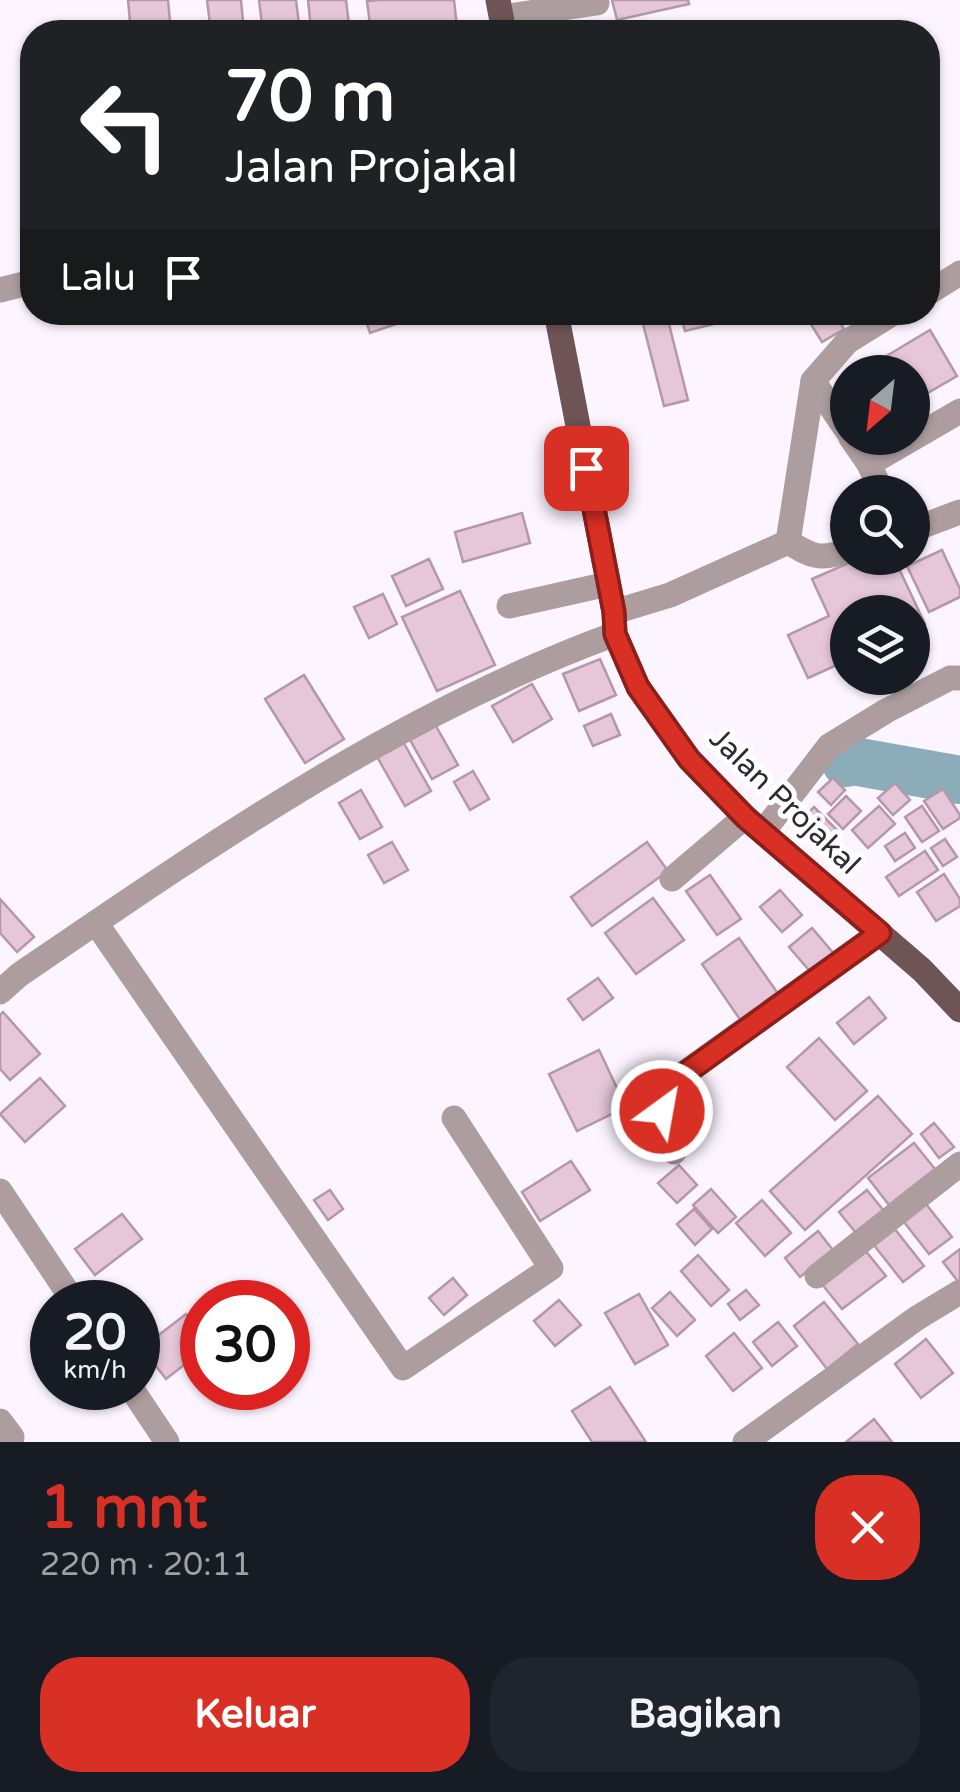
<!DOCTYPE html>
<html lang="id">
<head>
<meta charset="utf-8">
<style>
  :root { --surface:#171b24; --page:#20242c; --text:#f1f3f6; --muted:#9ea1a6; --accent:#d93025 }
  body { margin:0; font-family:"Varela Round",sans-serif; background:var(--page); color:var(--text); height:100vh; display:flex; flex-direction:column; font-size:38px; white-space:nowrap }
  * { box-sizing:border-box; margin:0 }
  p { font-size:32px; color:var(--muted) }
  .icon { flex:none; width:55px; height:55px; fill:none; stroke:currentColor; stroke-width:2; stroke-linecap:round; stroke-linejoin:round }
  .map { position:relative; height:1442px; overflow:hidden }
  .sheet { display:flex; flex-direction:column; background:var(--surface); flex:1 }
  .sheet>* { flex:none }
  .banner { position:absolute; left:20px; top:20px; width:920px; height:305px; border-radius:40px; box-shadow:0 2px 8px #0004; background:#202124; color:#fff; overflow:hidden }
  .needle { width:65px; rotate:208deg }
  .tools { position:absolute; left:830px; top:355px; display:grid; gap:20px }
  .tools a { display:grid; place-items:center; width:100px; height:100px; border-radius:50%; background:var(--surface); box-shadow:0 2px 8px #0004; font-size:50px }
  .speed { position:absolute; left:30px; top:1280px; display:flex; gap:20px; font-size:50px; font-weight:700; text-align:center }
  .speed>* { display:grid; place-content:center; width:130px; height:130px; border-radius:50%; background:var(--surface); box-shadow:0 2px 8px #0004; line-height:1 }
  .speed small { font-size:25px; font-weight:400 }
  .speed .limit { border:15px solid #d22; background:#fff; color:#111 }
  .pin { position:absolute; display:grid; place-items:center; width:85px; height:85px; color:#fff; margin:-42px; border-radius:20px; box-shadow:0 5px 15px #0006 }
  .me { position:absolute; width:110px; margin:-55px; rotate:32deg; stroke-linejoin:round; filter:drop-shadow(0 0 8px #0008) }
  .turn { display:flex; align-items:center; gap:35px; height:210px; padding:0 40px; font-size:45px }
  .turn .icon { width:130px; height:130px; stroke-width:2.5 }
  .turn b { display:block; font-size:70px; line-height:85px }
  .then { display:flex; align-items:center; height:95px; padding:0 40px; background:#0003; gap:20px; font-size:38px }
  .round { display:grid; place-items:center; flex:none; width:105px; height:105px; border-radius:40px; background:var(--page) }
  .head { display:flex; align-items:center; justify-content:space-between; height:170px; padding:0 40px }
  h1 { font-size:60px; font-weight:700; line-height:75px; color:var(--accent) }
  .cta { display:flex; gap:20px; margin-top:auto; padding:20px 40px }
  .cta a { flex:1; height:115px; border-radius:40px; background:var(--accent); color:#fff; font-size:40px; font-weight:700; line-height:115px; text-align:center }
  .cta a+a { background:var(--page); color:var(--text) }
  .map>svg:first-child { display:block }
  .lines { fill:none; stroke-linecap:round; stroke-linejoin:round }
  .river { stroke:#8badba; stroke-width:48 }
  .building { fill:#e5c7d9; stroke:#b498a9; stroke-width:2.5 }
  .minor { stroke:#ad9d9e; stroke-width:25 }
  .major { stroke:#6e5455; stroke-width:25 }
  .route-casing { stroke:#8d1f18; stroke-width:25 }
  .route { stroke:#d93025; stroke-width:18 }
  .labels { text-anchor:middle; stroke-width:10; stroke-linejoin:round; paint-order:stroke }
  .street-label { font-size:30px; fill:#312a33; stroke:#fff }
</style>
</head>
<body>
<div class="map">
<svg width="960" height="1442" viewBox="0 0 960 1442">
  <rect width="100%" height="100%" fill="#fcf4ff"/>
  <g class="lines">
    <!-- river -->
    <path class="river" d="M846 763 853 761 960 780"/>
  </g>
  <!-- building -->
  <g class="building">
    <path d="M128 0H168L171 32H131Z"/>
    <path d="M207 0H241L244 32H211Z"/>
    <path d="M259 0H296L300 32H263Z"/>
    <path d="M308 0H346L349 25 311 29Z"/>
    <path d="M380 0H454L457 27 402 32H371L367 1Z"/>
    <path d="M612 0H688L689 4 617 20Z"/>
    <path d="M363 312H399L402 322 370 333Z"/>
    <path d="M640 312H666L688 400 664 406Z"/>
    <path d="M680 312H728L730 320 685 331Z"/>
    <path d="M822 312H834L844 329 822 342 809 321Z"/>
    <path d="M930 330 957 376 912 402V372H872L868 367Z"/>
    <path d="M522 513 530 543 463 562 455 532Z"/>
    <path d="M942 550 960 589V597L929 612 907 566Z"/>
    <path d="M860 558H894L925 624 912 630V612H848V660L808 678 788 635 829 616 812 579Z"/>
    <path d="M429 559 443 589 406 606 392 576Z"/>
    <path d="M460 591 495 665 437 691 402 617Z"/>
    <path d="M383 594 397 624 369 638 354 607Z"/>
    <path d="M600 659 616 695 579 711 563 674Z"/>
    <path d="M304 675 344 739 305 763 265 699Z"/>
    <path d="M532 684 552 719 513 742 492 706Z"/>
    <path d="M611 714 620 735 593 746 584 726Z"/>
    <path d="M436 726 458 765 432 779 410 740Z"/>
    <path d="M402 740 431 791 405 806 376 755Z"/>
    <path d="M473 771 489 799 470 810 454 782Z"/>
    <path d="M833 778 845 790 831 805 818 792Z"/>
    <path d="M895 783 910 800 893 815 878 798Z"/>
    <path d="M943 789 960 815V818L943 829 924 801Z"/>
    <path d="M361 790 382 827 360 839 339 803Z"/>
    <path d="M846 796 861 811 843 829 828 814Z"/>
    <path d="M879 806 895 824 868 848 852 830Z"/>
    <path d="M922 806 939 831 922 842 905 817Z"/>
    <path d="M814 807 838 831 826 843 802 819Z"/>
    <path d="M905 833 915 848 895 861 885 846Z"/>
    <path d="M945 839 957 857 943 866 931 848Z"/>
    <path d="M392 842 408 870 384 883 368 855Z"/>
    <path d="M647 842 668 871 592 926 571 897Z"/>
    <path d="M925 851 938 870 899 896 886 877Z"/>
    <path d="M944 874 960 899V906L936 921 917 892Z"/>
    <path d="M710 875 741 919 717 935 686 891Z"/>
    <path d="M780 890 802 915 782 932 760 907Z"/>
    <path d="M653 898 684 940 636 974 605 933Z"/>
    <path d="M0 899 34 937 17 952 0 933Z"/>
    <path d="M812 928 835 955 813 975 789 947Z"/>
    <path d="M739 938 779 995 741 1021 702 964Z"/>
    <path d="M598 978 613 998 583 1020 568 999Z"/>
    <path d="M869 997 886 1018 854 1044 837 1023Z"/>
    <path d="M3 1012 40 1054 10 1080 0 1069V1015Z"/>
    <path d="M819 1038 867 1091 835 1120 787 1067Z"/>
    <path d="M599 1050 626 1107 577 1131 549 1074Z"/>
    <path d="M40 1078 65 1106 25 1142 0 1114Z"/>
    <path d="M878 1096 912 1134 805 1230 770 1191Z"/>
    <path d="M934 1123 954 1147 939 1158 921 1134Z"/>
    <path d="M914 1143 935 1169 889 1205 868 1178Z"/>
    <path d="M571 1161 590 1190 540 1221 522 1192Z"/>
    <path d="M679 1165 697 1185 677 1203 658 1183Z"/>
    <path d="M711 1189 736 1217 718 1233 693 1205Z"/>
    <path d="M330 1190 343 1209 328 1220 314 1200Z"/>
    <path d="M867 1190 884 1211 856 1233 839 1212Z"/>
    <path d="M762 1200 791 1233 765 1256 736 1223Z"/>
    <path d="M926 1204 952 1237 929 1254 904 1222Z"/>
    <path d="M694 1209 712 1229 695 1245 677 1224Z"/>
    <path d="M122 1214 142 1239 95 1275 75 1249Z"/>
    <path d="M894 1228 924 1266 903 1282 873 1244Z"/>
    <path d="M818 1231 833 1250 800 1277 785 1258Z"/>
    <path d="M864 1249 886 1276 842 1309 821 1283Z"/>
    <path d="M960 1249V1284L943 1262Z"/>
    <path d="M698 1255 729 1290 711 1306 681 1271Z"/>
    <path d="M453 1278 467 1295 444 1315 429 1298Z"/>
    <path d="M746 1290 759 1305 740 1320 728 1304Z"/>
    <path d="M670 1292 695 1320 677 1336 652 1308Z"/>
    <path d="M639 1294 668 1345 635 1364 605 1313Z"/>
    <path d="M559 1300 581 1325 555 1346 534 1321Z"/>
    <path d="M824 1302 858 1344 827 1369 794 1326Z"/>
    <path d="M186 1314 202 1335V1351L166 1379 142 1348Z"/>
    <path d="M778 1322 797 1346 772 1366 753 1342Z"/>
    <path d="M734 1333 762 1368 733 1391 706 1356Z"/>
    <path d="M926 1339 953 1373 921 1398 895 1364Z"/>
    <path d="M610 1387 646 1442H592L572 1411Z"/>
    <path d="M874 1419 892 1442H846Z"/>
  </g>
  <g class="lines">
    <!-- minor -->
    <g class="minor">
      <path d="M502 17 597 3"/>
      <path d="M0 290 32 282"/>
      <path d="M928 293 960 273"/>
      <path d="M813 381 848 432"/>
      <path d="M851 438 869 464 882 492"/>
      <path d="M869 464 960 411"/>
      <path d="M912 530 960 512"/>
      <path d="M788 542 813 381 847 342 895 312"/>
      <path d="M788 542C813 557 819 560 848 551"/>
      <path d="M509 606 608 584"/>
      <path d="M614 612 670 595 788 542"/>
      <path d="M763 832 829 746 886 711 950 678H960"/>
      <path d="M672 879 745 817"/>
      <path d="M96 923 403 1368 551 1268 454 1118"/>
      <path d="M0 992 19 975C208 846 399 713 615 634"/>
      <path d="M674 1152 662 1111 664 1092 676 1079 880 933"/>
      <path d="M0 1191 74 1302"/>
      <path d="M817 1276 960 1164"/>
      <path d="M131 1388 167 1442"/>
      <path d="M0 1421 12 1437"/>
      <path d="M745 1442 917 1318 960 1292"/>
    </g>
    <!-- major -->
    <g class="major">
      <path d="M498 0 504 32"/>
      <path d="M556 312 614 612 615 634 638 687 689 759 745 817 922 970 960 1010"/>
    </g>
  </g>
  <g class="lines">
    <!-- route casing -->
    <g class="route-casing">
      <path id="route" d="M586 468 614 612 615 634 638 687 689 759 746 818 880 933 676 1080 664 1092 662 1111"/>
    </g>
    <!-- route -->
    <use href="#route" class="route"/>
  </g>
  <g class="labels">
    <!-- street labels -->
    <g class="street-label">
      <text transform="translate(785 801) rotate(44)" y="10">Jalan Projakal</text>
    </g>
  </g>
</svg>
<div class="tools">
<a><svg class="needle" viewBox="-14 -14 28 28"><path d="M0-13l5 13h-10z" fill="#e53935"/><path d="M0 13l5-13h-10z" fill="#9ea1a6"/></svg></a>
<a><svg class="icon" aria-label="search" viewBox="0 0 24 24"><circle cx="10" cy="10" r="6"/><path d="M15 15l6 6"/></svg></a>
<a><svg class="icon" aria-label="layers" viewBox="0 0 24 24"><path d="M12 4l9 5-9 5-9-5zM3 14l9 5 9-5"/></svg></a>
</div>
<div class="speed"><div>20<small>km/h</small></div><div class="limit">30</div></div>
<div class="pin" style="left:586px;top:468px;background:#d93025"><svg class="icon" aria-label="arrive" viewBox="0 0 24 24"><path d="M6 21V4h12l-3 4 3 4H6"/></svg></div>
<svg class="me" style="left:662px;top:1111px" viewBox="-20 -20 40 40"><circle r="17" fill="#d93025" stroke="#fff" stroke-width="3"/><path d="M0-11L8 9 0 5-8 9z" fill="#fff"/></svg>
<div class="banner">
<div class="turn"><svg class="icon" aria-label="left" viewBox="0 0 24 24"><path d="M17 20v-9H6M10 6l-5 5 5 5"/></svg><div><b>70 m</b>Jalan Projakal</div></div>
<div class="then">Lalu<svg class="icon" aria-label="arrive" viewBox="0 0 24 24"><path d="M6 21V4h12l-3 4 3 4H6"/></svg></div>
</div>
</div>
<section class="sheet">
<div class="head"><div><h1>1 mnt</h1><p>220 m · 20:11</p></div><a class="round" style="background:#d93025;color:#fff"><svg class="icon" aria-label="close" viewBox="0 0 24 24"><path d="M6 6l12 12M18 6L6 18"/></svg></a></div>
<div class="cta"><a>Keluar</a><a>Bagikan</a></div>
</section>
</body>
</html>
